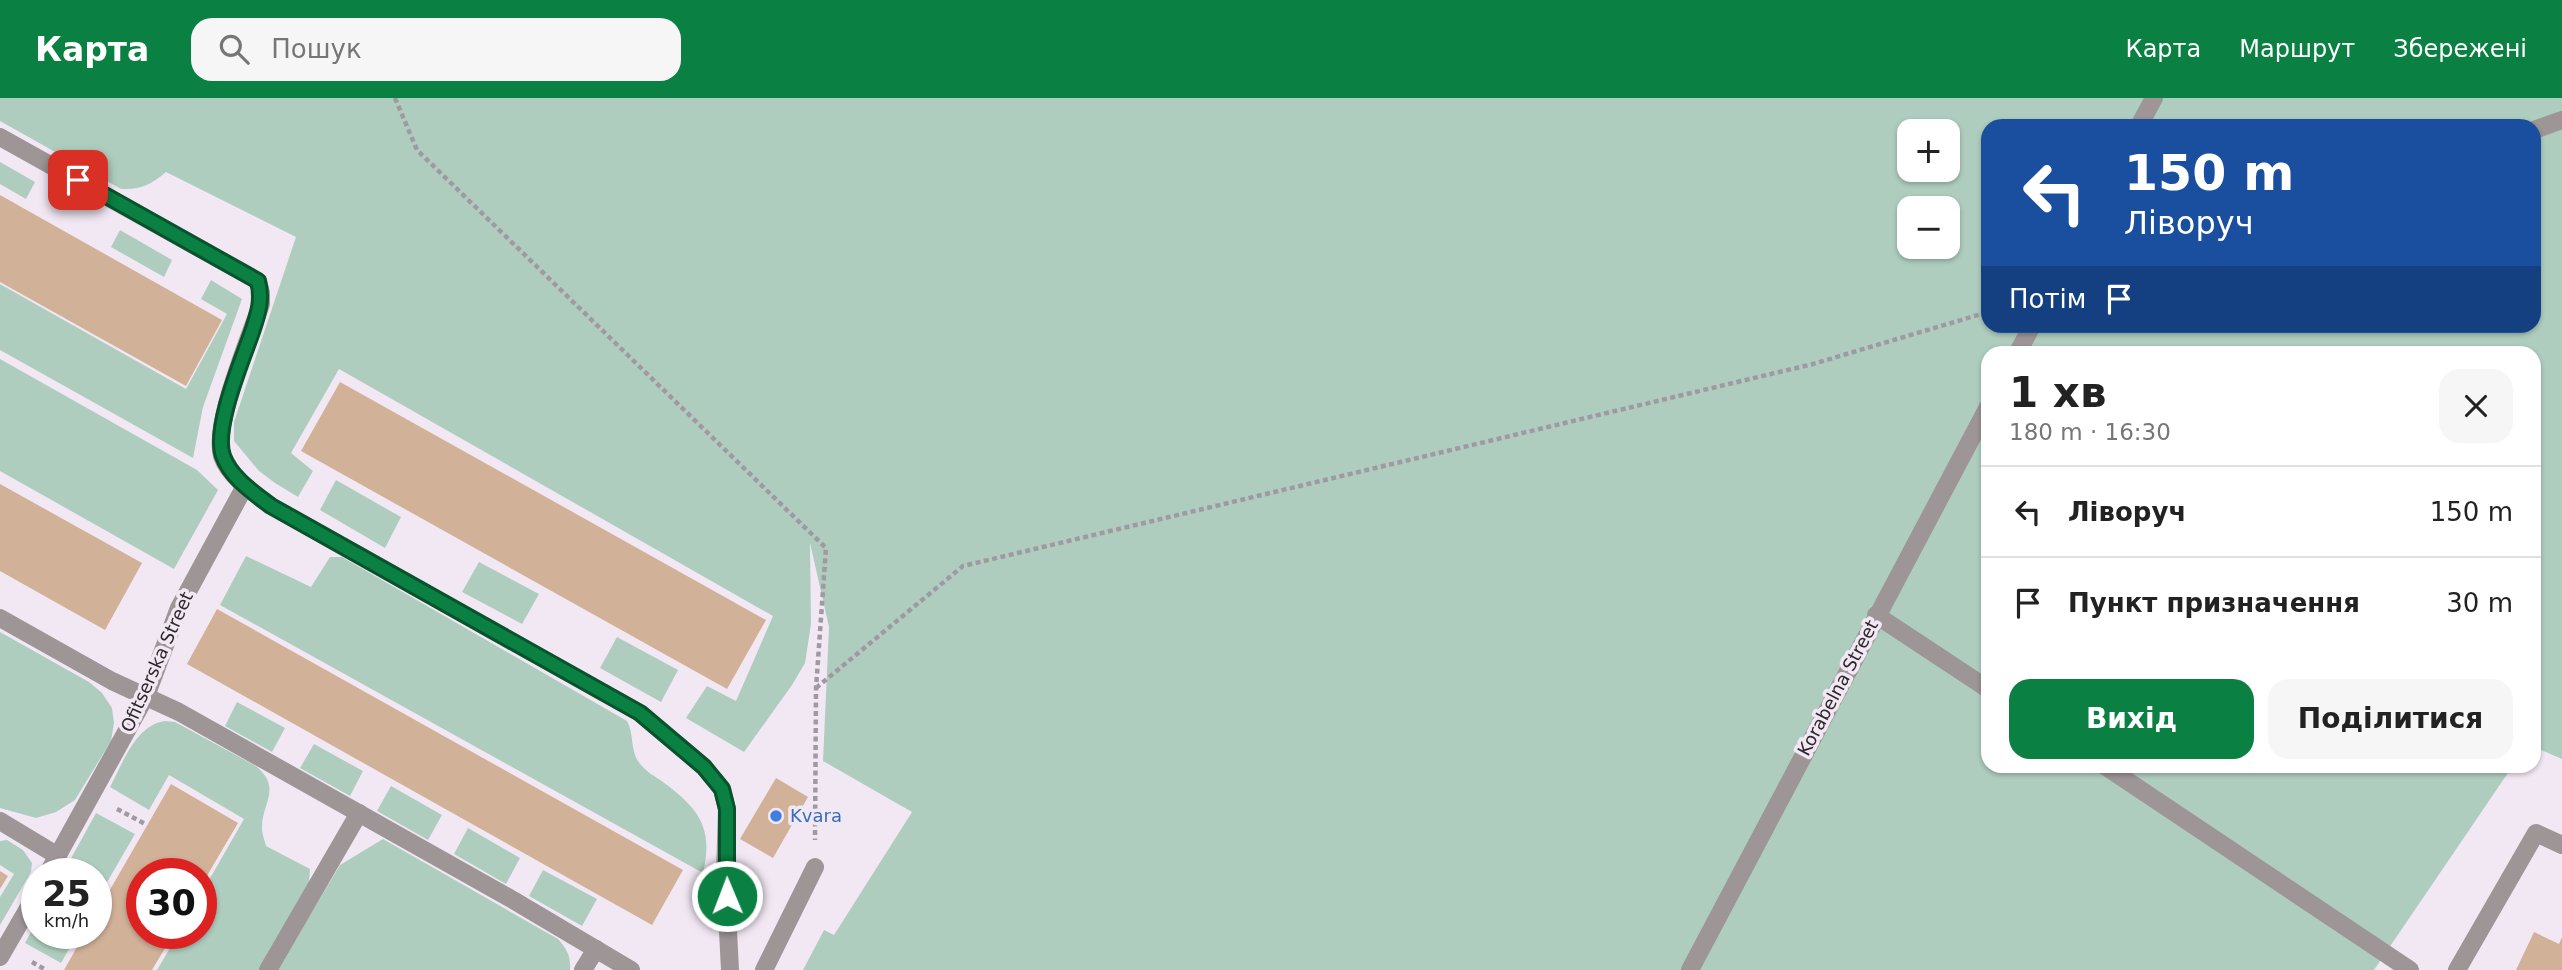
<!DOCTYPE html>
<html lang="uk">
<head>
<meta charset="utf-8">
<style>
  :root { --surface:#fff; --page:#f6f6f6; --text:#222; --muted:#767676; --line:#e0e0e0; --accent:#0b8043 }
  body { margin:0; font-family:"DejaVu Sans",sans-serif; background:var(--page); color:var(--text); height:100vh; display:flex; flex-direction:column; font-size:26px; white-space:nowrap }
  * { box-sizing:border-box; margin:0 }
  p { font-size:23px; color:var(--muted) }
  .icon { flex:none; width:38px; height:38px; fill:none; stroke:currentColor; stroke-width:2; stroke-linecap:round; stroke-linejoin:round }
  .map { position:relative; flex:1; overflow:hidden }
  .side { position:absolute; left:1981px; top:248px; width:560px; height:427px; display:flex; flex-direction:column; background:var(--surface); border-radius:21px; box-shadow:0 2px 5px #0004 }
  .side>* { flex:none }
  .banner { position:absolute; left:1981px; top:21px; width:560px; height:214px; border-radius:21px; box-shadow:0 2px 5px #0004; background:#1a4fa0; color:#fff; overflow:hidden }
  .tools { position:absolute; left:1897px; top:21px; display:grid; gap:14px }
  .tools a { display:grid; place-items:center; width:63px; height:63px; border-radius:14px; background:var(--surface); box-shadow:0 2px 5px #0004; font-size:35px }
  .speed { position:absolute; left:21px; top:760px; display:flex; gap:14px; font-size:35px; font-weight:700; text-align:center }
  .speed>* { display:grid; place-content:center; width:91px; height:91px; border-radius:50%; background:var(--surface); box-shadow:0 2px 5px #0004; line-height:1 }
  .speed small { font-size:18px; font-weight:400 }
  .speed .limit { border:10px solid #d22; background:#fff; color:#111 }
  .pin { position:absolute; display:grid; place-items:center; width:60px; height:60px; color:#fff; margin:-30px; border-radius:14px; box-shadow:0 4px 10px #0006 }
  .me { position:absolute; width:77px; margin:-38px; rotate:359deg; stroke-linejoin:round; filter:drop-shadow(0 0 5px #0008) }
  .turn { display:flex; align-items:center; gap:24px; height:147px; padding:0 28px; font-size:32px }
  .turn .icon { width:91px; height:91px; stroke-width:2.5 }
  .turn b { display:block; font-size:49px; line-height:60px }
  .then { display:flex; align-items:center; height:66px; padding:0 28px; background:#0003; gap:14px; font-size:26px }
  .round { display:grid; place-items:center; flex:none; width:74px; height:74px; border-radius:21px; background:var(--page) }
  .overview { display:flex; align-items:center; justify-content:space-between; height:119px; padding:0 28px }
  h1 { font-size:42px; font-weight:700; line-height:52px }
  .action { display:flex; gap:14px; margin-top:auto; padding:14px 28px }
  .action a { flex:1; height:80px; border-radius:21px; background:var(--accent); color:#fff; font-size:28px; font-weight:700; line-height:80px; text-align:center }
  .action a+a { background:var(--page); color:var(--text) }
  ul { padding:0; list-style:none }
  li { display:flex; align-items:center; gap:21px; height:91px; padding:0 28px; border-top:2px solid var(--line) }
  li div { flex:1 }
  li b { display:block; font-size:26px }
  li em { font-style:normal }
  header { display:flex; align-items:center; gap:42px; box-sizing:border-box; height:98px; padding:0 35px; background:var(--accent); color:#fff }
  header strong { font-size:33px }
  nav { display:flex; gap:38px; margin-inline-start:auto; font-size:24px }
  .search { width:490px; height:63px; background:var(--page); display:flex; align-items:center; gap:18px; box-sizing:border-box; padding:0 24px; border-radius:21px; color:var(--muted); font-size:26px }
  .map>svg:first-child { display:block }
  .green { fill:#afcdbf; fill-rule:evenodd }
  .building { fill:#d1b198 }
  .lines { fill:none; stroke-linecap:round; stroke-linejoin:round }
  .path { stroke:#a099a2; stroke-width:4.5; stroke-dasharray:5 3.5; stroke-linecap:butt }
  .lane { stroke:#9d9596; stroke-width:18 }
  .street { stroke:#9d9596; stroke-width:18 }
  .route-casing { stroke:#07532c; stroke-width:18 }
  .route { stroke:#0b8043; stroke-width:12 }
  .shop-dot { fill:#3f7fe0; stroke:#f2e8f4; stroke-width:2.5 }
  .labels { text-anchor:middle; stroke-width:7; stroke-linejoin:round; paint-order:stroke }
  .street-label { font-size:18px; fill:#2c282c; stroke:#f2e8f4 }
  .shop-label { font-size:18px; fill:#366cbe; stroke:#f2e8f4; text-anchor:start }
</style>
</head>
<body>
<header>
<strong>Карта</strong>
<div class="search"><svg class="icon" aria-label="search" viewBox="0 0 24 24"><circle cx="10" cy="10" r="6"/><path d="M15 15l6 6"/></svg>Пошук</div>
<nav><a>Карта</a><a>Маршрут</a><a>Збережені</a></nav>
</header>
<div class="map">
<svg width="2562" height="872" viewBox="0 0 2562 872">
  <rect width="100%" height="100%" fill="#f2e8f4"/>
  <!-- green -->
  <g class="green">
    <path d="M0 0H2562V661L2534 649V256H1988V668L2512 669 2374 872H803L824 832 834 837 912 714 823 663 829 529 810 445 811 526 805 565 792 587 744 654 686 620 707 588 736 603 773 518 339 271 291 355 313 373 298 399 275 385 259 373 234 343V324L296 139 166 74C150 87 141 92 121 91L0 23ZM1988 28H2534V228H1988ZM1909 33H1948V72H1909ZM1909 110H1948V149H1909Z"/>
    <path d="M0 64 35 84 26 101 0 86Z"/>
    <path d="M120 132 172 162 164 179 111 149Z"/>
    <path d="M211 182 242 201 203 309 193 360 0 252V186L186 291 227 216 201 201Z"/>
    <path d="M0 261 197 372 218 392 174 471 0 373Z"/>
    <path d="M336 382 401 419 385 450 320 412Z"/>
    <path d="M246 458 311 489 330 459H342L627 623C635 637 629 655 642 668 647 674 656 679 663 684 698 710 714 729 703 775L220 507Z"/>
    <path d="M479 464 539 496 522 526 462 494Z"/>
    <path d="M0 534 89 584 102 595 112 610 114 625 111 643 75 702 56 714 36 720 0 710Z"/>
    <path d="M617 539 678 572 661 604 600 570Z"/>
    <path d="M237 604 285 630 272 654 225 628Z"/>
    <path d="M165 623 175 624 256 668C283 691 261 705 262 731 262 736 265 743 266 748L310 771 309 785 259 872H157L179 835H201V796L244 721 169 677 149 712 110 689C122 667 135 627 165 623Z"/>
    <path d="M314 646 363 673 350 698 300 670Z"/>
    <path d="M391 688 442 717 428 742 377 713Z"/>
    <path d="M96 715 135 736 106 786 96 780V775H88L69 764Z"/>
    <path d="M468 730 520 760 506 786 454 756Z"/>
    <path d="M383 741 558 841C567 851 571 859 570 872H277L340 767Z"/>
    <path d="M7 742 23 752 32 765 31 774 0 827V799L14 776 0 767V743Z"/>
    <path d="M543 772 597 801 582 828 529 798Z"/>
    <path d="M37 823V835H78L61 865 25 845Z"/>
  </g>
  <!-- building -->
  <g class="building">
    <path d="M0 97 222 222 186 288 0 184Z"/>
    <path d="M340 284 766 522 727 591 301 353Z"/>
    <path d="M0 386 142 465 105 532 0 473Z"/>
    <path d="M217 511 683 772 652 827 187 566Z"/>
    <path d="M776 680 808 699 773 760 740 741Z"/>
    <path d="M171 686 238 725 201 788V775H142V835H174L152 872H64L85 835H96V816Z"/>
    <path d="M0 773 8 778 0 791Z"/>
    <path d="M2534 834 2559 846 2562 839V872H2516Z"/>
  </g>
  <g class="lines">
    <!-- path -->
    <g class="path">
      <path d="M395 0 417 52 826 450 816 590 815 742"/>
      <path d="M816 590 963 468 1813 266 1988 214"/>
      <path d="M117 711 147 727"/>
      <path d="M96 798 104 803"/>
      <path d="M32 864 46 872"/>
    </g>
    <!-- lane -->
    <g class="lane">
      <path d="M2534 32 2562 22"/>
      <path d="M1876 517 1988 591"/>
      <path d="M2105 668 2410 872"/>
      <path d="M268 872 359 715"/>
      <path d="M583 872 596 851"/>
      <path d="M2457 872 2536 735 2562 747"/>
    </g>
    <!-- street -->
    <g class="street">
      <path d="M2139 28 2154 0"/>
      <path d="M0 39 258 183 261 195V206C250 239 213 326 222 358 229 379 254 395 271 408L640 615 704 669 722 691 727 711 725 774 730 872"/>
      <path d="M2017 256 2032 228"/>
      <path d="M0 520 112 583 179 614 513 802 631 872"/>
      <path d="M0 723 58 758"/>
      <path d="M48 775 146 598 179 510 245 388"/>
      <path d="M0 859 37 795"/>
      <path d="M764 872 815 769"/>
      <path d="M1690 872 1988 309"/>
    </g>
  </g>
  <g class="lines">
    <!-- route casing -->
    <g class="route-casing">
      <path id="route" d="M78 82 258 183C263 202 258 216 252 234 242 263 213 330 223 358 231 380 254 395 271 408L640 615 704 669 722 691 727 711V798"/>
    </g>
    <!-- route -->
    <use href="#route" class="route"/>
  </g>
  <!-- markers -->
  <circle class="shop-dot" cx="776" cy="718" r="7"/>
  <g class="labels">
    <!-- street labels -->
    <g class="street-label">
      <text transform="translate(157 564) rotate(-66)" y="6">Ofitserska Street</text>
      <text transform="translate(1838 590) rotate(-62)" y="6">Korabelna Street</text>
    </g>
    <!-- shop labels -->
    <g class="shop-label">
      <text x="790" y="724">Kvara</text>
    </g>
  </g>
</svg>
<div class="tools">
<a>+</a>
<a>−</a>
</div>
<div class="speed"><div>25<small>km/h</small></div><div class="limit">30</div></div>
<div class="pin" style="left:78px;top:82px;background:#d93025"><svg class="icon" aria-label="arrive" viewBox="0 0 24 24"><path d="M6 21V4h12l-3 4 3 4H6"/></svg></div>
<svg class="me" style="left:727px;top:798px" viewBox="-20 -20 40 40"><circle r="17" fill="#0b8043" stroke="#fff" stroke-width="3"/><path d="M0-11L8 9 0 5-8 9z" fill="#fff"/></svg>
<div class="banner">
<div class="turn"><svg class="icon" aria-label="left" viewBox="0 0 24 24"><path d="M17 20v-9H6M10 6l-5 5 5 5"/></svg><div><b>150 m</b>Ліворуч</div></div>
<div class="then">Потім<svg class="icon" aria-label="arrive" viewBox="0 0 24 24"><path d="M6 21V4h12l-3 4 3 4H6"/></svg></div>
</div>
<section class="side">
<div class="overview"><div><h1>1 хв</h1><p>180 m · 16:30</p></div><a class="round"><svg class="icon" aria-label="close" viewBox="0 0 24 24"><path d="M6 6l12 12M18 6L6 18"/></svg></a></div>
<ul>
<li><svg class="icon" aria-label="left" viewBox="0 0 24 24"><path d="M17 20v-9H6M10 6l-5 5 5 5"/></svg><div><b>Ліворуч</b></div><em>150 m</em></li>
<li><svg class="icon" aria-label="arrive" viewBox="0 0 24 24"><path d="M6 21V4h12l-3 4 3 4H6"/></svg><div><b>Пункт призначення</b></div><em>30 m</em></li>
</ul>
<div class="action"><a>Вихід</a><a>Поділитися</a></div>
</section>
</div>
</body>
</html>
